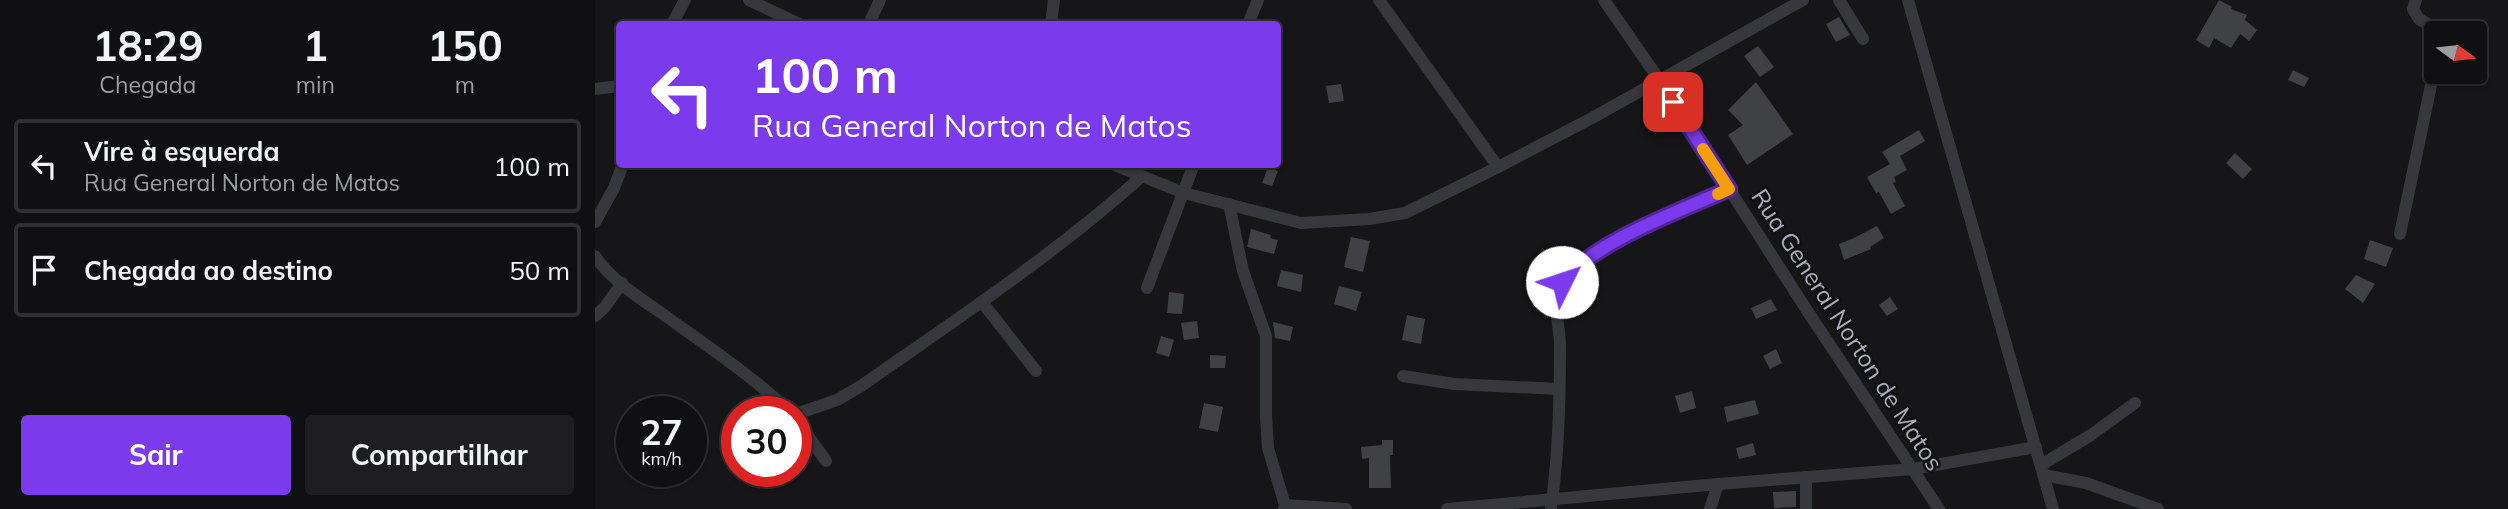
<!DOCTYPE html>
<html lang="pt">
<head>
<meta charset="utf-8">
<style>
  :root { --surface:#101012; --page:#1e1e20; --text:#f1f3f6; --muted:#9c9d9f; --line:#303032; --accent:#7c3aed }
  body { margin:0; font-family:Mulish,sans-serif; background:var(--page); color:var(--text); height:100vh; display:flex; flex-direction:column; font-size:26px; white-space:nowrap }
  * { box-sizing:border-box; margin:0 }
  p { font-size:23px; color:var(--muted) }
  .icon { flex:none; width:38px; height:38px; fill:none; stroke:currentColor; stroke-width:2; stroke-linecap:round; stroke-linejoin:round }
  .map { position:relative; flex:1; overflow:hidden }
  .panel { display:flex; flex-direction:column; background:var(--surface); width:595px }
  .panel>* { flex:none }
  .guide { position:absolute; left:21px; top:21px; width:665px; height:147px; border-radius:7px; box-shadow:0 2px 5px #0004,0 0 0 2px var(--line); background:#7c3aed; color:#fff; overflow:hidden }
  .needle { width:46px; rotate:105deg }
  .buttons { position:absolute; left:1829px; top:21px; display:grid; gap:14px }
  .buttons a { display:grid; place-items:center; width:63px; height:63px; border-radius:7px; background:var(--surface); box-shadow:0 2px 5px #0004,0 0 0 2px var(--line); font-size:35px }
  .speed { position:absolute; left:21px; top:396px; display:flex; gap:14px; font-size:35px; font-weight:700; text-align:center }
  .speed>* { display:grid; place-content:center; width:91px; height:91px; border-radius:50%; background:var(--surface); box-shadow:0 2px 5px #0004,0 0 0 2px var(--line); line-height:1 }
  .speed small { font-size:18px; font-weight:400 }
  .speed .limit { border:10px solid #d22; background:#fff; color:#111 }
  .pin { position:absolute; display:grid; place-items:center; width:60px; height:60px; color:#fff; margin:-30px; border-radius:14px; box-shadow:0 4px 10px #0006 }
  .me { position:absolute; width:77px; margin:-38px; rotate:49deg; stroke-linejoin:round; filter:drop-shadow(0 0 5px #0008) }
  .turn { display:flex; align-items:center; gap:24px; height:147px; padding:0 21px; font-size:32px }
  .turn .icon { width:91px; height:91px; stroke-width:2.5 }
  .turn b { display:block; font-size:49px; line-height:60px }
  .eta { display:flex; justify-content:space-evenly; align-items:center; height:119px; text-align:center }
  .eta b { font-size:42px; font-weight:700; line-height:49px }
  .button { display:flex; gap:14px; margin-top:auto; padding:14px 21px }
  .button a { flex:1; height:80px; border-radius:7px; background:var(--accent); color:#fff; font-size:28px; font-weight:700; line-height:80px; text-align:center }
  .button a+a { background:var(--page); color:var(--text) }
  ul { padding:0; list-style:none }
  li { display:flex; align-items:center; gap:21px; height:94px; margin:0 14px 10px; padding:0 7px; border:4px solid var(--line); border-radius:7px }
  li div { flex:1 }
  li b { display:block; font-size:26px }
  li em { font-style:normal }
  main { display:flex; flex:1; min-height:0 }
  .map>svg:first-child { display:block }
  .building { fill:#404145 }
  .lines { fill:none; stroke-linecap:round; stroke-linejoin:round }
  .minor { stroke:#37383d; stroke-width:12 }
  .route-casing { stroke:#51269a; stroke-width:18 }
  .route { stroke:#7c3aed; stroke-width:12 }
  .slow { stroke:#f59e0b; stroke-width:12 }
  .labels { text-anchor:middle; stroke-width:5; stroke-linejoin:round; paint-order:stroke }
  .street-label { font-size:24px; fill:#a8adb8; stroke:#111113 }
</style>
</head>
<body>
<main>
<section class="panel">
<div class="eta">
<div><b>18:29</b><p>Chegada</p></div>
<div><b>1</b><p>min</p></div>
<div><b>150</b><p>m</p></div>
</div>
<ul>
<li><svg class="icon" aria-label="left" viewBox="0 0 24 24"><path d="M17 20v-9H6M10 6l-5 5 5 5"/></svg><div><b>Vire à esquerda</b><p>Rua General Norton de Matos</p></div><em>100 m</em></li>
<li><svg class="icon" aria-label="arrive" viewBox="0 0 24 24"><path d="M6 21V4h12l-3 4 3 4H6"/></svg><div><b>Chegada ao destino</b></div><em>50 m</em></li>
</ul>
<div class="button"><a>Sair</a><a>Compartilhar</a></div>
</section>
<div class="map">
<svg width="1913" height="509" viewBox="0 0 1913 509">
  <rect width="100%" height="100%" fill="#161618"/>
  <!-- building -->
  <g class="building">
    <path d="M1624 0 1637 7 1636 9 1652 15 1650 20 1662 30 1654 41 1645 34 1636 48 1619 38 1614 48 1601 40Z"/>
    <path d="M1244 17 1255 35 1241 42 1231 24Z"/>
    <path d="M1163 46 1179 67 1165 77 1149 56Z"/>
    <path d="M1698 70 1714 78 1709 87 1693 80Z"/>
    <path d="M1161 82 1198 134 1152 165 1133 135 1148 125 1133 110Z"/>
    <path d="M746 84 749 101 734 103 731 86Z"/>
    <path d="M1324 130 1330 141 1305 156 1312 170 1299 177 1301 182 1298 183 1310 206 1296 214 1284 192 1281 193 1272 177 1295 164 1287 152Z"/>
    <path d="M1640 153 1657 169 1648 179 1631 163Z"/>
    <path d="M673 167 683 171 677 186 667 183Z"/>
    <path d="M1282 226 1289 238 1275 247 1276 249 1249 260 1244 244 1259 238Z"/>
    <path d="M656 229 676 235 675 238 683 240 679 254 652 247Z"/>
    <path d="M756 237 775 241 768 272 749 267Z"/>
    <path d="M1775 240 1798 248 1791 267 1769 259Z"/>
    <path d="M686 270 708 275 706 292 682 286Z"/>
    <path d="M1761 275 1780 284 1768 303 1750 289Z"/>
    <path d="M744 286 767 292 761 311 739 304Z"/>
    <path d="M574 292 589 294 587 314 572 313Z"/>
    <path d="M1295 297 1303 309 1292 316 1284 305Z"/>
    <path d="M1176 299 1182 310 1161 319 1156 308Z"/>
    <path d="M812 315 830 319 826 344 807 340Z"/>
    <path d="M602 321 604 338 589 340 586 323Z"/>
    <path d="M678 322 698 327 695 341 680 338Z"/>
    <path d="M566 336 579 340 574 357 561 353Z"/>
    <path d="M1181 349 1187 363 1175 369 1168 356Z"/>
    <path d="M615 355 631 356 630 368H615Z"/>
    <path d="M1097 391 1101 408 1085 413 1080 396Z"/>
    <path d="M1160 400 1164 414 1132 422 1129 407Z"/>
    <path d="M609 403 628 407 623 432 604 428Z"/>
    <path d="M787 440H798V455H795L796 488H774V458L767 459 766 447 787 445Z"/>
    <path d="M1158 443 1161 455 1144 459 1141 448Z"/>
    <path d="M1201 491V507L1179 508 1178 492Z"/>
  </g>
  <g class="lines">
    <!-- minor -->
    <g class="minor">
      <path d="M154 0 204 24"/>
      <path d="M784 0 903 167"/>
      <path d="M1009 0 1065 81 1213 312 1344 509"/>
      <path d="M1244 0 1268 39"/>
      <path d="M1313 0 1458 509"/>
      <path d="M1821 0 1818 9 1824 19 1848 33"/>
      <path d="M77 24 90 0"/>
      <path d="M274 24 285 0"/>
      <path d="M456 24 459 0"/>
      <path d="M653 24 663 0"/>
      <path d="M0 89 24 86"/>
      <path d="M517 164 589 193 706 223 774 219 810 213 903 167 997 118 1208 0"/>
      <path d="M634 204 648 271 671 336V416L673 448 690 505 689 509"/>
      <path d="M0 222 19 188 28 164"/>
      <path d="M1805 234 1839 71 1834 58 1841 50"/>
      <path d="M0 256C15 279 43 297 65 312 109 344 155 374 194 411"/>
      <path d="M552 288 599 164"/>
      <path d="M387 302 441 371"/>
      <path d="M0 316 10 307 27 283"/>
      <path d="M808 376 859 384 964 389"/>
      <path d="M201 414 242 400 266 386C362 319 459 255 546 177"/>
      <path d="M201 419 231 461"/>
      <path d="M1446 465 1496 435 1540 403"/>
      <path d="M1449 475 1491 483 1563 509"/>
      <path d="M1211 477V509"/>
      <path d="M690 505 751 509"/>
      <path d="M956 507C964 456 965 398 965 346 965 325 956 303 966 283 983 251 1098 205 1134 189"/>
      <path d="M852 509 1123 484 1318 469 1441 447"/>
      <path d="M1115 509 1123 484"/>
    </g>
  </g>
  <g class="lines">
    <!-- route casing -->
    <g class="route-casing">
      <path id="route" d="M967 282C1002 240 1083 212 1134 189L1078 102"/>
    </g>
    <!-- route -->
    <use href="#route" class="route"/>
    <!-- slow -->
    <path class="slow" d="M1108 149 1134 189 1123 194"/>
  </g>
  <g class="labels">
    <!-- street labels -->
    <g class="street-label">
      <text transform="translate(1252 330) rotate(57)" y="8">Rua General Norton de Matos</text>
    </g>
  </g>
</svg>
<div class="buttons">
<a><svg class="needle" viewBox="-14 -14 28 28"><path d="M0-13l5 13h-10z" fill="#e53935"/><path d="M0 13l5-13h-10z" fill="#9c9d9f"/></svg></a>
</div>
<div class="speed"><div>27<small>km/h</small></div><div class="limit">30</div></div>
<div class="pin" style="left:1078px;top:102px;background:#d93025"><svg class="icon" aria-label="arrive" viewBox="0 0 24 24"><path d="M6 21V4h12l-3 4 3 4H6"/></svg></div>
<svg class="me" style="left:967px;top:282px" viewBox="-20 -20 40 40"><circle r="19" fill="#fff"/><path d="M0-13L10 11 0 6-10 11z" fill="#7c3aed"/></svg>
<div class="guide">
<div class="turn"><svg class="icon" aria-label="left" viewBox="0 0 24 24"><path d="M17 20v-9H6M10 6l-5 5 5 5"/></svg><div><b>100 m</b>Rua General Norton de Matos</div></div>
</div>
</div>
</main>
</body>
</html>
